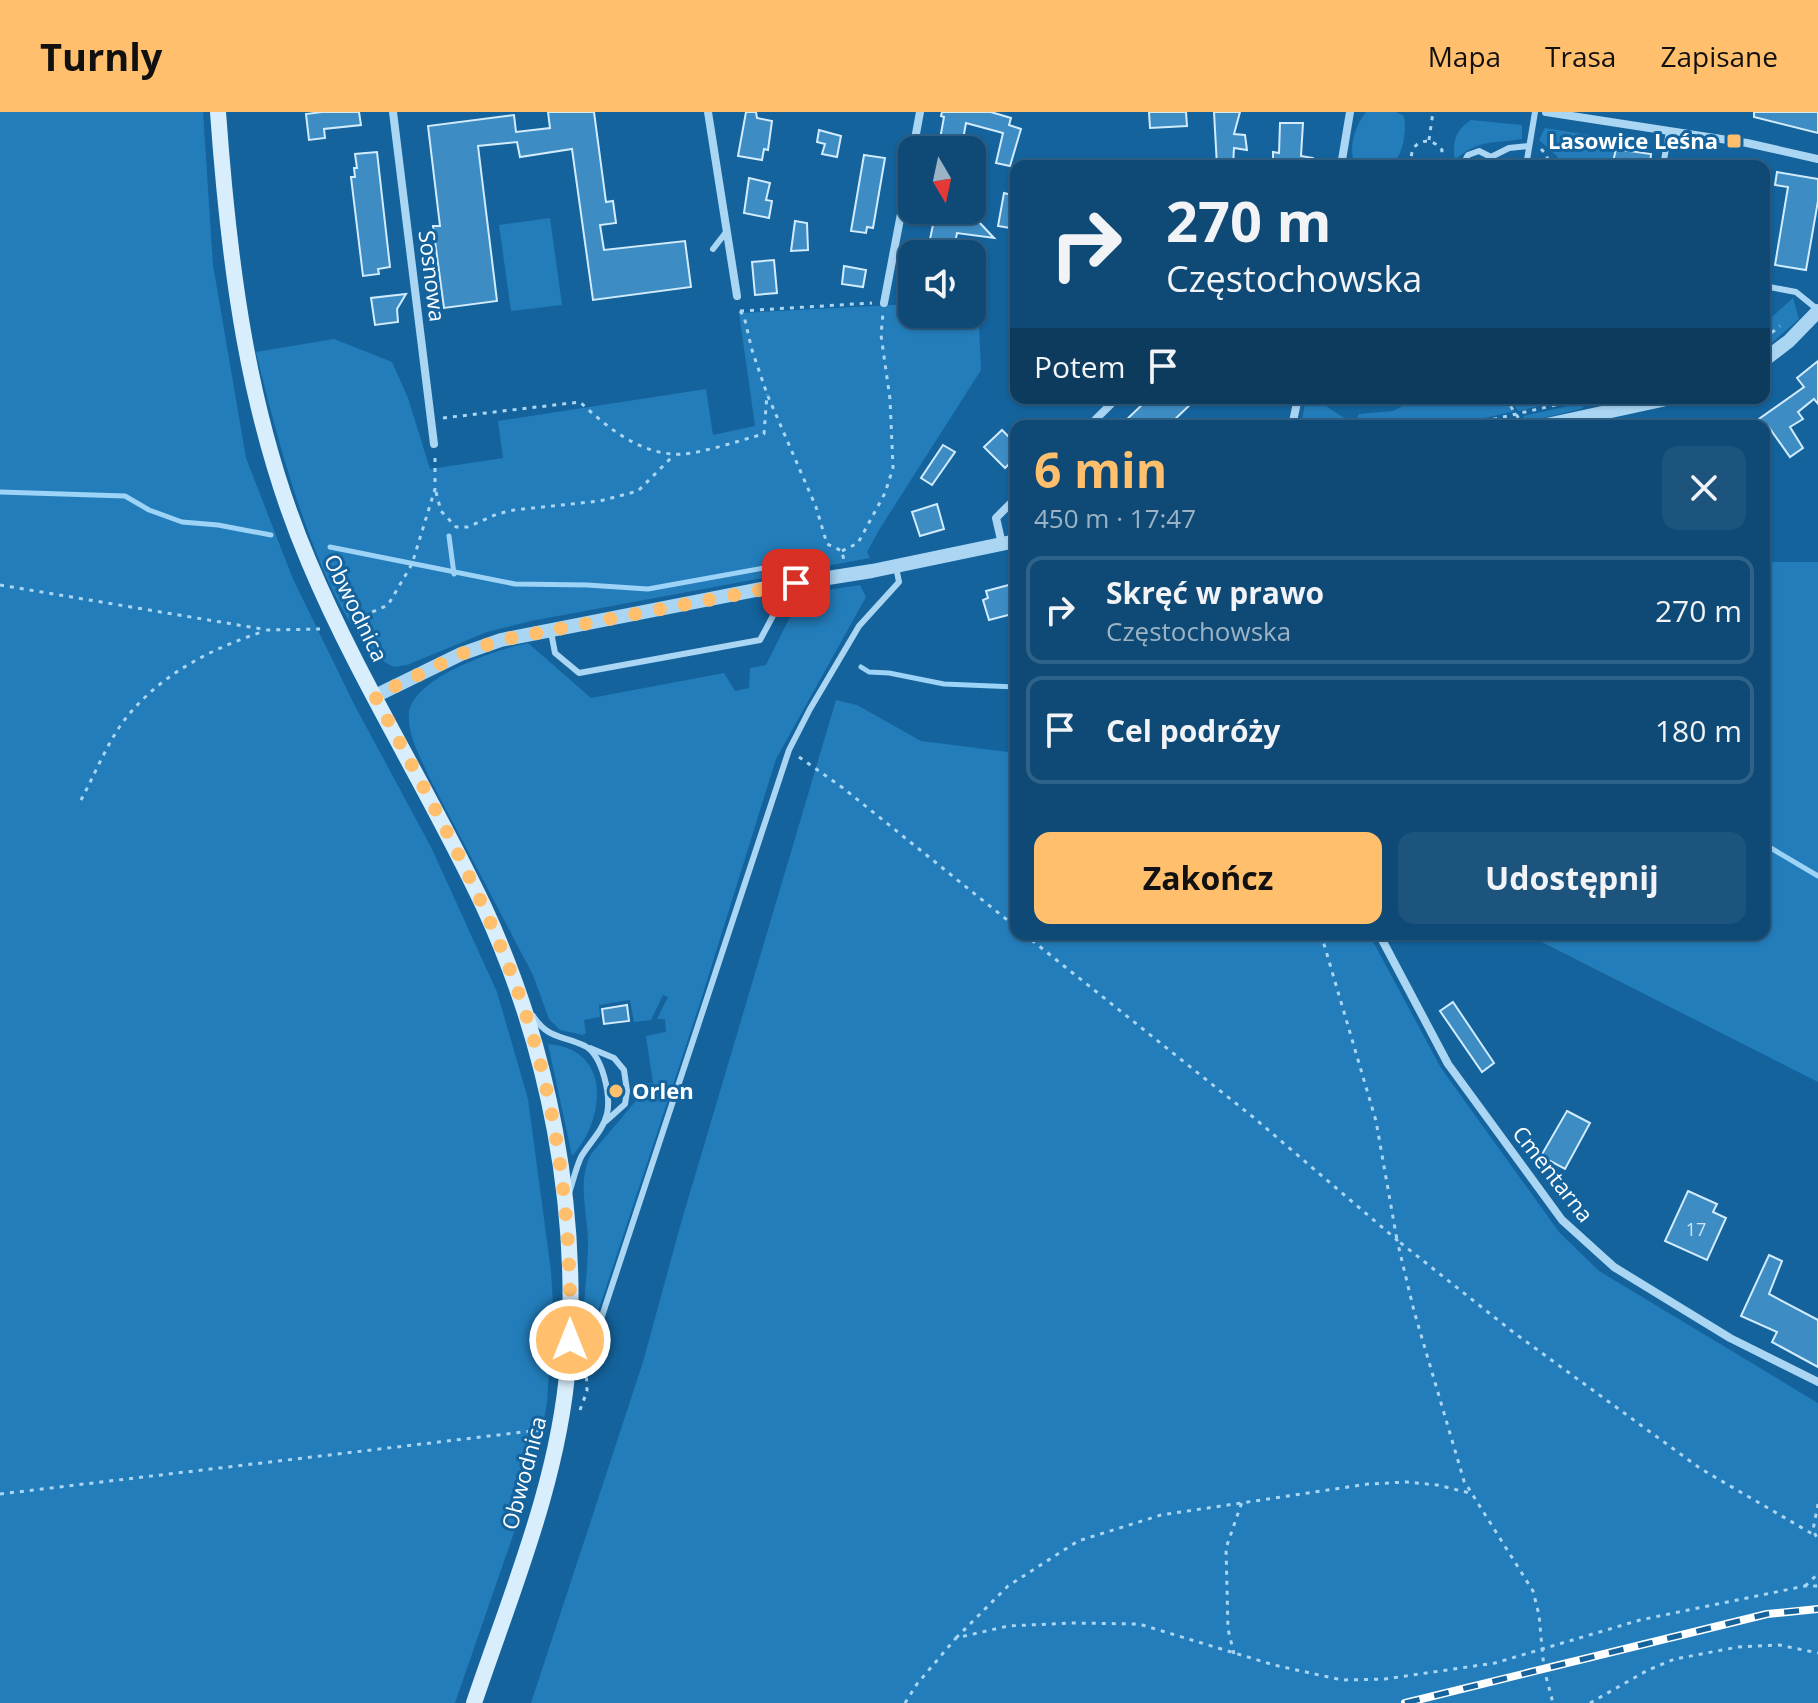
<!DOCTYPE html>
<html lang="pl">
<head>
<meta charset="utf-8">
<style>
  :root { --surface:#0f4a76; --page:#1d547e; --text:#f1f3f6; --muted:#9bb3c5; --line:#2f6288; --accent:#ffbf6c }
  body { margin:0; font-family:"Open Sans",sans-serif; background:var(--page); color:var(--text); height:100vh; display:flex; flex-direction:column; font-size:30px; white-space:nowrap }
  * { box-sizing:border-box; margin:0 }
  p { font-size:26px; color:var(--muted) }
  .icon { flex:none; width:44px; height:44px; fill:none; stroke:currentColor; stroke-width:2; stroke-linecap:round; stroke-linejoin:round }
  .map { position:relative; flex:1; overflow:hidden }
  .drawer { position:absolute; left:1010px; top:308px; width:760px; height:520px; display:flex; flex-direction:column; background:var(--surface); border-radius:16px; box-shadow:0 2px 6px #0004,0 0 0 2px var(--line) }
  .drawer>* { flex:none }
  .top-card { position:absolute; left:1010px; top:48px; width:760px; height:244px; border-radius:16px; box-shadow:0 2px 6px #0004,0 0 0 2px var(--line); background:#0f4a76; color:var(--text); overflow:hidden }
  .needle { width:52px; rotate:171deg }
  .controls { position:absolute; left:898px; top:24px; display:grid; gap:16px }
  .controls a { display:grid; place-items:center; width:88px; height:88px; border-radius:16px; background:var(--surface); box-shadow:0 2px 6px #0004,0 0 0 2px var(--line); font-size:40px }
  .pin { position:absolute; display:grid; place-items:center; width:68px; height:68px; color:#fff; margin:-34px; border-radius:16px; box-shadow:0 4px 12px #0006 }
  .me { position:absolute; width:88px; margin:-44px; rotate:0deg; stroke-linejoin:round; filter:drop-shadow(0 0 6px #0008) }
  .turn { display:flex; align-items:center; gap:28px; height:168px; padding:0 24px; font-size:36px }
  .turn .icon { width:104px; height:104px; stroke-width:2.5 }
  .turn b { display:block; font-size:56px; line-height:68px }
  .then { display:flex; align-items:center; height:76px; padding:0 24px; background:#0003; gap:16px; font-size:30px }
  .round { display:grid; place-items:center; flex:none; width:84px; height:84px; border-radius:16px; background:var(--page) }
  .headline { display:flex; align-items:center; justify-content:space-between; height:136px; padding:0 24px }
  h1 { font-size:48px; font-weight:700; line-height:60px; color:var(--accent) }
  .primary-button { display:flex; gap:16px; margin-top:auto; padding:16px 24px }
  .primary-button a { flex:1; height:92px; border-radius:16px; background:var(--accent); color:#111; font-size:32px; font-weight:700; line-height:92px; text-align:center }
  .primary-button a+a { background:var(--page); color:var(--text) }
  ul { padding:0; list-style:none }
  li { display:flex; align-items:center; gap:24px; height:108px; margin:0 16px 12px; padding:0 8px; border:4px solid var(--line); border-radius:16px }
  li div { flex:1 }
  li b { display:block; font-size:30px }
  li em { font-style:normal }
  header { display:flex; align-items:center; gap:48px; box-sizing:border-box; height:112px; padding:0 40px; background:var(--accent); color:#111 }
  header strong { font-size:38px }
  nav { display:flex; gap:44px; margin-inline-start:auto; font-size:28px }
  .map>svg:first-child { display:block }
  .green { fill:#237dba }
  .lines { fill:none; stroke-linecap:round; stroke-linejoin:round }
  .stream { stroke:#9cd3f6; stroke-width:5 }
  .building { fill:#3d8dc4; stroke:#d2ecfd; stroke-width:2 }
  .path { stroke:#aad6f4; stroke-width:3; stroke-dasharray:4 6; stroke-linecap:butt }
  .service { stroke:#aad6f4; stroke-width:6 }
  .minor { stroke:#aad6f4; stroke-width:8 }
  .tertiary { stroke:#aad6f4; stroke-width:14 }
  .secondary { stroke:#d9eefd; stroke-width:16 }
  .rail-casing { stroke:#fff; stroke-width:8 }
  .rail { stroke:#14639d; stroke-width:5; stroke-dasharray:15; stroke-linecap:butt }
  .route { stroke:#ffbf6c; stroke-width:14; stroke-dasharray:0 25.2 }
  .poi-dot { fill:#ffbf6c; stroke:#14639d; stroke-width:3 }
  .labels { text-anchor:middle; stroke-width:6; stroke-linejoin:round; paint-order:stroke }
  .number-label { font-size:18px; fill:#cee2f0 }
  .poi-label { font-size:22px; font-weight:bold; fill:#fff; stroke:#14639d; text-anchor:end }
  .street-label { font-size:22px; fill:#fff; stroke:#14639d }
</style>
</head>
<body>
<header>
<strong>Turnly</strong>
<nav><a>Mapa</a><a>Trasa</a><a>Zapisane</a></nav>
</header>
<div class="map">
<svg width="1818" height="1591" viewBox="0 0 1818 1591">
  <rect width="100%" height="100%" fill="#14639d"/>
  <!-- green -->
  <g class="green">
    <path d="M0 0H203L213 153 246 346 293 467 354 592 431 735 497 880 528 987 551 1159 553 1193 547 1291 536 1352 518 1409 455 1591H0Z"/>
    <path d="M1366 0H1396L1404 4C1407 21 1403 41 1392 54H1356C1347 38 1355 14 1366 0Z"/>
    <path d="M1471 8 1522 13V27C1492 32 1479 27 1455 48 1452 31 1455 18 1471 8Z"/>
    <path d="M1545 16 1615 27 1614 45 1617 47 1616 54H1590L1564 49 1559 53 1557 44 1539 28Z"/>
    <path d="M550 106 562 193 511 199 499 113Z"/>
    <path d="M1793 186 1799 207 1764 238V212Z"/>
    <path d="M972 189H978L981 258 879 418 867 440 870 446 531 509 487 520 407 553 394 555C325 524 274 313 256 240L334 227 392 250 408 286 430 357 503 346 498 309 706 277 713 323 755 314 739 201 912 192V202H972Z"/>
    <path d="M1306 286H1334L1327 295 1354 312 1359 302 1393 299 1418 286H1504L1515 299 1451 314H1301Z"/>
    <path d="M1517 286H1575L1518 299 1514 293H1516Z"/>
    <path d="M1591 289 1581 297 1526 310 1523 304Z"/>
    <path d="M1764 450H1818V970L1526 822H1764Z"/>
    <path d="M860 473 866 485 776 647 700 891 586 1236 581 1237C582 1203 587 1169 588 1136 589 1104 576 1071 591 1042L640 984 639 973 653 971 646 924 666 920 665 907H657L668 885 663 883 651 908 634 910 630 888 599 893 600 905 584 908 586 921 583 923 560 918 549 907 533 863 430 667C422 648 407 624 409 602 412 565 498 537 528 531L591 586 724 561 735 579 749 576 750 556 766 553 794 497 781 499C803 478 832 478 860 473Z"/>
    <path d="M836 588 857 593 921 629 1016 641V822H1369L1441 956 1559 1120 1599 1159 1818 1291V1591H531L643 1250 681 1111Z"/>
    <path d="M548 932C613 937 605 1008 572 1044Z"/>
  </g>
  <g class="lines">
    <!-- stream -->
    <g class="stream">
      <path d="M0 380 125 384 149 398 182 410 218 413 271 423"/>
      <path d="M449 424 454 462"/>
      <path d="M330 435 515 472 587 473 648 477 819 446"/>
      <path d="M861 555 869 560 889 561 944 572 1016 575"/>
      <path d="M1764 732 1818 764"/>
    </g>
  </g>
  <!-- building -->
  <g class="building">
    <path d="M322 0H359L361 13 324 17 325 26 309 28 306 2Z"/>
    <path d="M548 0H594L606 90 613 89 616 111 600 113 604 138 685 129 691 175 593 188 572 37 520 45 517 30 478 34 497 189 444 196 433 114H440L428 14 514 3 516 20 550 16Z"/>
    <path d="M746 0H756L757 6 772 9 768 38 764 37 762 48 738 44Z"/>
    <path d="M942 0H991L1011 6 1009 13 1021 17 1010 54 996 51 1003 21 966 11 961 38H938L944 5 941 4Z"/>
    <path d="M1149 0H1186L1187 14 1150 16Z"/>
    <path d="M1214 0H1240L1234 22 1245 23 1247 38 1234 36 1233 54H1217Z"/>
    <path d="M1754 0H1818V21L1754 5Z"/>
    <path d="M1280 11H1303L1301 44 1313 46 1312 54H1273V40L1279 41Z"/>
    <path d="M819 18 841 24 837 45 822 42 825 32 817 30Z"/>
    <path d="M1616 37 1651 42 1650 54H1612Z"/>
    <path d="M377 40 390 155 378 157 379 162 363 164 351 65H355L354 56H357L355 42Z"/>
    <path d="M864 43 885 46 873 116 867 115 866 121 851 119Z"/>
    <path d="M1777 60 1818 67V89L1806 158 1775 153 1788 75 1775 73Z"/>
    <path d="M749 66 770 71 766 88 772 89 769 106 744 101Z"/>
    <path d="M1004 81 1016 84V117L998 114Z"/>
    <path d="M936 98H963L962 102 968 103 967 107 978 109 994 126 957 121 953 142H927Z"/>
    <path d="M795 109 807 111 808 138 791 139Z"/>
    <path d="M774 148 777 181 755 183 752 150Z"/>
    <path d="M844 154 866 158 863 175 842 172Z"/>
    <path d="M406 182 397 197 398 210 375 213 371 186Z"/>
    <path d="M1818 249V292L1814 287 1798 300 1803 307 1790 315 1803 336 1790 345 1768 314H1749L1804 275 1797 266Z"/>
    <path d="M1149 286H1197L1168 314H1120Z"/>
    <path d="M1002 318 1016 332V345L1005 356 984 335Z"/>
    <path d="M943 333 955 340 932 373 921 366Z"/>
    <path d="M937 392 944 417 920 424 912 400Z"/>
    <path d="M1016 471V501L989 508 983 488 988 486 986 479Z"/>
    <path d="M1453 890 1494 951 1482 960 1440 899Z"/>
    <path d="M627 893 629 909 604 912 602 897Z"/>
    <path d="M1567 999 1590 1011 1565 1057 1541 1044Z"/>
    <path d="M1688 1079 1717 1092 1713 1100 1726 1106 1707 1148 1665 1129Z"/>
    <path d="M1769 1143 1782 1149 1769 1182 1818 1208V1255L1772 1230 1777 1220 1741 1204Z"/>
  </g>
  <g class="lines">
    <!-- path -->
    <g class="path">
      <path d="M1429 28 1433 0"/>
      <path d="M1541 37 1547 43 1548 54"/>
      <path d="M1413 54C1405 32 1428 20 1442 38L1441 54"/>
      <path d="M740 199 872 191"/>
      <path d="M740 199 744 204 752 238 767 282 816 395 827 432 842 439 844 449"/>
      <path d="M1764 227 1780 214"/>
      <path d="M1505 286 1524 314"/>
      <path d="M443 306 580 290C606 314 634 338 671 342 693 345 740 328 764 322L767 282"/>
      <path d="M1464 314 1586 286"/>
      <path d="M436 380 441 399 456 415H468L497 402 514 398 600 389 638 379 674 343"/>
      <path d="M842 439 858 431 885 381 893 356 890 287 881 223 883 201"/>
      <path d="M0 473 268 518 320 517"/>
      <path d="M354 508 388 493 412 452 435 377V344"/>
      <path d="M799 645 843 676 1016 815"/>
      <path d="M81 688C94 664 109 627 126 606 161 562 212 536 265 519"/>
      <path d="M1024 822 1253 1005 1397 1128 1414 1199 1464 1369 1533 1479 1539 1503 1544 1557 1553 1591"/>
      <path d="M1321 822 1376 1009 1397 1128 1513 1220 1701 1357 1816 1424"/>
      <path d="M580 1298 587 1279 586 1251 596 1217"/>
      <path d="M0 1382 540 1318"/>
      <path d="M1818 1392 1813 1418 1818 1428"/>
      <path d="M1805 1474 1818 1462"/>
      <path d="M956 1526 1008 1474 1078 1429 1161 1403 1368 1372 1407 1370 1437 1373 1470 1381"/>
      <path d="M1234 1542 1228 1517 1226 1436 1242 1390"/>
      <path d="M905 1591 917 1572 956 1526 1008 1514 1071 1511 1139 1512 1274 1553 1342 1568 1385 1567 1495 1551 1640 1508 1805 1474H1818"/>
      <path d="M1590 1591 1648 1558 1675 1547 1738 1535 1779 1533 1818 1541"/>
    </g>
    <!-- service -->
    <g class="service">
      <path d="M1491 45 1509 36 1529 34"/>
      <path d="M1462 54 1468 43 1479 39 1491 45 1494 54"/>
      <path d="M1526 54 1535 0"/>
      <path d="M1663 54 1669 19"/>
      <path d="M713 137 727 119"/>
      <path d="M1764 174 1796 180 1818 198"/>
      <path d="M551 520 555 541 579 561 760 528 775 500 771 475"/>
      <path d="M533 904C549 928 563 923 585 934 603 944 611 984 607 1002 603 1019 589 1031 581 1045 576 1056 573 1069 569 1081"/>
      <path d="M590 936 614 946 624 958 627 979 625 992 606 1009"/>
      <path d="M601 1207 789 638 810 597 859 514 899 470 896 455"/>
    </g>
    <!-- minor -->
    <g class="minor">
      <path d="M393 0 434 332"/>
      <path d="M708 0 737 184"/>
      <path d="M1546 0 1747 31 1818 47"/>
      <path d="M913 38 920 0"/>
      <path d="M1341 54 1350 0"/>
      <path d="M884 191 912 44"/>
      <path d="M1089 314 1117 286"/>
      <path d="M1292 314 1298 286"/>
      <path d="M1002 432 996 406 1016 386"/>
      <path d="M1379 822 1448 952 1562 1108 1614 1155 1730 1226 1818 1270"/>
    </g>
    <!-- tertiary -->
    <g class="tertiary">
      <path d="M1764 248 1789 229 1818 199"/>
      <path d="M1542 314 1671 286"/>
      <path d="M375 584 461 542 501 528 771 475 872 459 1016 429"/>
    </g>
    <!-- secondary -->
    <path class="secondary" d="M218 0C229 154 248 307 309 450 359 569 429 678 484 795 549 936 580 1097 568 1252 559 1369 511 1481 474 1591"/>
    <!-- rail casing -->
    <g class="rail-casing">
      <path id="rail" d="M1405 1591 1767 1502 1818 1497"/>
    </g>
    <!-- rail -->
    <use href="#rail" class="rail"/>
  </g>
  <g class="lines">
    <!-- route -->
    <path class="route" d="M570 1228C572 1109 558 987 516 874 479 773 425 679 375 584L461 542 501 528 796 471"/>
  </g>
  <!-- markers -->
  <g class="poi-dot">
    <rect x="1726" y="21" width="16" height="16" rx="4"/>
    <circle cx="616" cy="979" r="8"/>
  </g>
  <g class="labels">
    <!-- number labels -->
    <g class="number-label">
      <text x="1696" y="1124">17</text>
    </g>
    <!-- poi labels -->
    <g class="poi-label">
      <text x="1718" y="37">Lasowice Leśna</text>
      <text x="632" y="987" text-anchor="start">Orlen</text>
    </g>
    <!-- street labels -->
    <g class="street-label">
      <text transform="translate(432 164) rotate(83)" y="8">Sosnowa</text>
      <text transform="translate(356 496) rotate(64)" y="8">Obwodnica</text>
      <text transform="translate(1553 1062) rotate(52)" y="8">Cmentarna</text>
      <text transform="translate(524 1361) rotate(-75)" y="8">Obwodnica</text>
    </g>
  </g>
</svg>
<div class="controls">
<a><svg class="needle" viewBox="-14 -14 28 28"><path d="M0-13l5 13h-10z" fill="#e53935"/><path d="M0 13l5-13h-10z" fill="#9bb3c5"/></svg></a>
<a><svg class="icon" aria-label="sound" viewBox="0 0 24 24"><path d="M4 9h4l5-4v14l-5-4H4zM17 9q2 3 0 6"/></svg></a>
</div>
<div class="pin" style="left:796px;top:471px;background:#d93025"><svg class="icon" aria-label="arrive" viewBox="0 0 24 24"><path d="M6 21V4h12l-3 4 3 4H6"/></svg></div>
<svg class="me" style="left:570px;top:1228px" viewBox="-20 -20 40 40"><circle r="17" fill="#ffbf6c" stroke="#fff" stroke-width="3"/><path d="M0-11L8 9 0 5-8 9z" fill="#fff"/></svg>
<div class="top-card">
<div class="turn"><svg class="icon" aria-label="right" viewBox="0 0 24 24"><path d="M7 20v-9h11M14 6l5 5-5 5"/></svg><div><b>270 m</b>Częstochowska</div></div>
<div class="then">Potem<svg class="icon" aria-label="arrive" viewBox="0 0 24 24"><path d="M6 21V4h12l-3 4 3 4H6"/></svg></div>
</div>
<section class="drawer">
<div class="headline"><div><h1>6 min</h1><p>450 m · 17:47</p></div><a class="round"><svg class="icon" aria-label="close" viewBox="0 0 24 24"><path d="M6 6l12 12M18 6L6 18"/></svg></a></div>
<ul>
<li><svg class="icon" aria-label="right" viewBox="0 0 24 24"><path d="M7 20v-9h11M14 6l5 5-5 5"/></svg><div><b>Skręć w prawo</b><p>Częstochowska</p></div><em>270 m</em></li>
<li><svg class="icon" aria-label="arrive" viewBox="0 0 24 24"><path d="M6 21V4h12l-3 4 3 4H6"/></svg><div><b>Cel podróży</b></div><em>180 m</em></li>
</ul>
<div class="primary-button"><a>Zakończ</a><a>Udostępnij</a></div>
</section>
</div>
</body>
</html>
